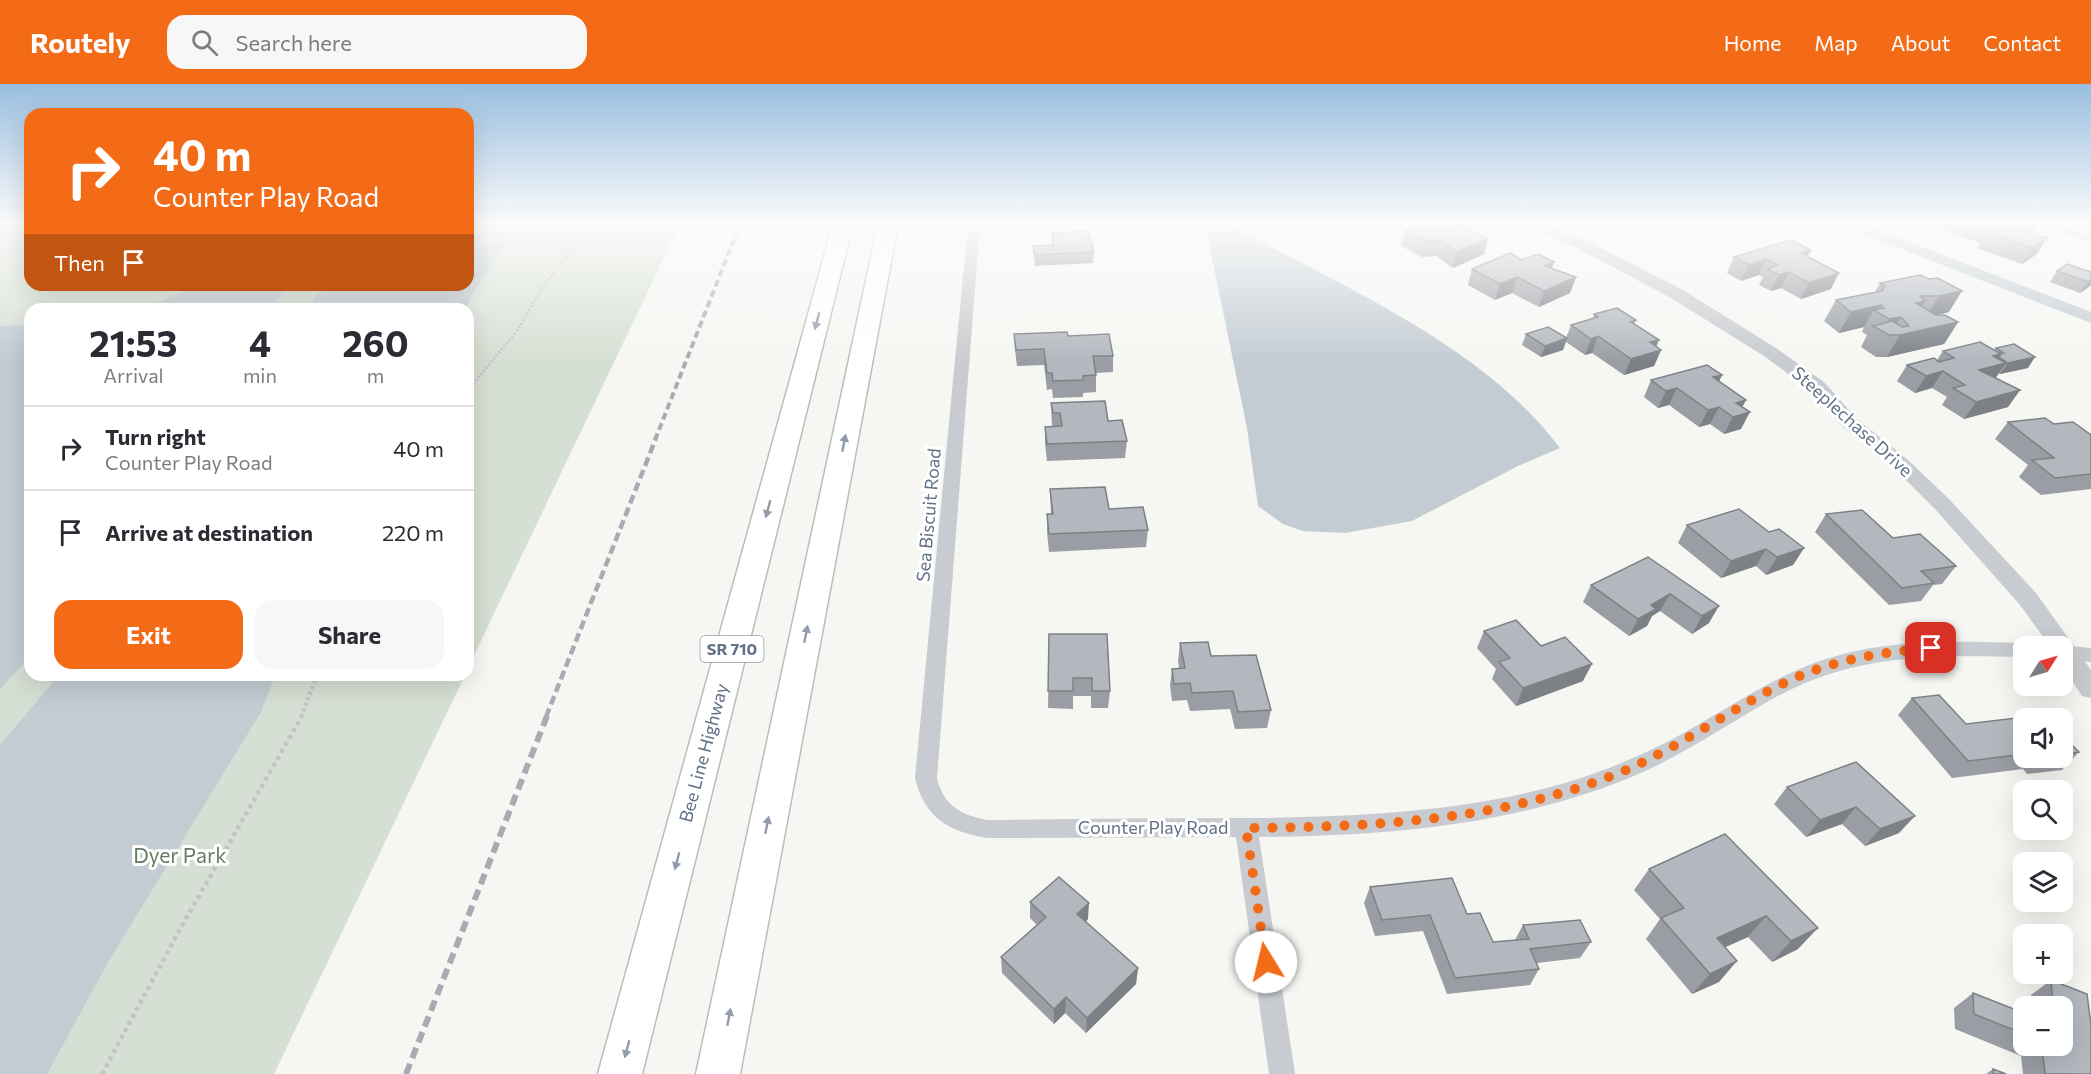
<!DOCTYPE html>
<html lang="en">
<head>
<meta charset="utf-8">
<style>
  :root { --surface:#fff; --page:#f7f7f7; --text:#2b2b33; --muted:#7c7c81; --line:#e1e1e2; --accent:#f36b16 }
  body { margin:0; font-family:Commissioner,sans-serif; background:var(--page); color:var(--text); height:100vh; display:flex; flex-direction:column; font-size:22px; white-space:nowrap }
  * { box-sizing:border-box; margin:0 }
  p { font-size:20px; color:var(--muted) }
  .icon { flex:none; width:33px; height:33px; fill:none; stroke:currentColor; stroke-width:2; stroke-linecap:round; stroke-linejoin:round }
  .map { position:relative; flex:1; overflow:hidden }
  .side { position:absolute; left:24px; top:219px; width:450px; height:378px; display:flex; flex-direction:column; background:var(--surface); border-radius:18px; box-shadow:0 6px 24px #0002 }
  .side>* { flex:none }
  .top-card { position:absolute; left:24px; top:24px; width:450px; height:183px; border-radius:18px; box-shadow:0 6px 24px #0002; background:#f36b16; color:#fff; overflow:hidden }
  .needle { width:39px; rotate:53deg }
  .buttons { position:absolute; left:2013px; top:552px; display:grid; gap:12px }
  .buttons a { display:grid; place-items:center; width:60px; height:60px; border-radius:12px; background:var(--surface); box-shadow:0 6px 24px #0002; font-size:30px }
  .pin { position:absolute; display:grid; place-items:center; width:51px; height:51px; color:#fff; margin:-26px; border-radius:12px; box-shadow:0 3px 9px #0006 }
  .me { position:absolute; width:66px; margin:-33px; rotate:351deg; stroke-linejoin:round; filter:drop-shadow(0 0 4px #0008) }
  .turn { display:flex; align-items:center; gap:21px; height:126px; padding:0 30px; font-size:27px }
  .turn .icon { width:78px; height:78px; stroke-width:2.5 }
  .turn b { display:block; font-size:42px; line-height:51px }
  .then { display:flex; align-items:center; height:57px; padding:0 30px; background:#0003; gap:12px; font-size:22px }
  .eta { display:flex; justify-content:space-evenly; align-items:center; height:102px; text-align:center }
  .eta b { font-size:36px; font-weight:700; line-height:42px }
  .primary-button { display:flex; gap:12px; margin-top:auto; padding:12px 30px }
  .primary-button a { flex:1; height:69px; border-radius:18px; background:var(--accent); color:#fff; font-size:24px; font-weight:700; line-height:69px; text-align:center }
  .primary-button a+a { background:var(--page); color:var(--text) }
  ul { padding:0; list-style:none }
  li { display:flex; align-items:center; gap:18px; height:84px; padding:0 30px; border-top:2px solid var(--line) }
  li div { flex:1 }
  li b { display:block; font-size:22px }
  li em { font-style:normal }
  header { display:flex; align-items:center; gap:36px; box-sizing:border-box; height:84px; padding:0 30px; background:var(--accent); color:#fff }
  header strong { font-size:28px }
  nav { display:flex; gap:33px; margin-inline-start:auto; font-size:21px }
  .search { width:420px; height:54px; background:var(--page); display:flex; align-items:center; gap:15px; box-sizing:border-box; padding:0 21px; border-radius:18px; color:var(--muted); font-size:22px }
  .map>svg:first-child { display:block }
  .green { fill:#d6dfd3 }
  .water { fill:#c3ccd3 }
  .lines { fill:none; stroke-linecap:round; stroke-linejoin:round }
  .canal { fill:#c3ccd3; fill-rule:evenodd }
  .trunk-casing { stroke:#babdc0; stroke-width:3 }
  .path-far2 { stroke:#c1c3c5; stroke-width:3; stroke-dasharray:2 2; stroke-linecap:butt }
  .path-far1 { stroke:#c1c3c5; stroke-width:4; stroke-dasharray:3 3; stroke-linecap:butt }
  .path { stroke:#c1c3c5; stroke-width:4.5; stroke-dasharray:4 4; stroke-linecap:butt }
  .minor { fill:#c8cbcf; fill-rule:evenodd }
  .tertiary { fill:#c8cbcf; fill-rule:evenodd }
  .trunk { fill:#fff; fill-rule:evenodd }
  .rail-far2 { stroke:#a7acb3; stroke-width:4; stroke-dasharray:7 4; stroke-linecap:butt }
  .rail-far1 { stroke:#a7acb3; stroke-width:4.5; stroke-dasharray:9 4.5; stroke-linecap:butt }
  .rail { stroke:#a7acb3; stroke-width:6; stroke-dasharray:11 6; stroke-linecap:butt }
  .wall { fill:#9a9ea4 }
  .shaded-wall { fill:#7d8186 }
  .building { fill:#b3b8bf; stroke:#7d8186; stroke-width:1.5 }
  .oneway { fill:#919cab }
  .route { stroke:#f36b16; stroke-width:10; stroke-dasharray:0 18 }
  .labels { text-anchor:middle; stroke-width:6; stroke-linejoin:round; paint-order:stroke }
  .shield { fill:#fff; stroke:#919cab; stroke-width:1.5 }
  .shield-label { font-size:16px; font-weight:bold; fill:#627187 }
  .street-label { font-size:18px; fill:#627187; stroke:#fff }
  .near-park-label { font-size:21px; fill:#637d62; stroke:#fff }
</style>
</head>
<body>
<header>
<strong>Routely</strong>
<div class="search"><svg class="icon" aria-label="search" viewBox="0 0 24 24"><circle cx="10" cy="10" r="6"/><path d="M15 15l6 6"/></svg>Search here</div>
<nav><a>Home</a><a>Map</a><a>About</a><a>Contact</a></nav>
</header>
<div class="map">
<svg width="2091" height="990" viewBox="0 0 2091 990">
  <rect width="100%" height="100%" fill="#f6f7f3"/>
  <!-- green -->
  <path class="green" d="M0 140H30V201H468V140H680L468 584V225H30V591H465L274 990H0Z"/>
  <!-- water -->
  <g class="water">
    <path d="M468 140H521L473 208 466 225H306L325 201H468Z"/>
    <path d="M1205 140H1228C1339 201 1483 261 1560 364L1518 382 1412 437 1345 449 1303 447 1283 440 1258 422 1247 344Z"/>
    <path d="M197 201H291L268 225H122L159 218Z"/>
    <path d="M30 241V573L0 605V242Z"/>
    <path d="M59 591H273L272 600 261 628 110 875 47 990H0V661Z"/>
  </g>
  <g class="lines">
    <!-- canal -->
    <path class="canal" d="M1842 140H1863L2091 228V239L1845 143Z"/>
    <!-- trunk casing -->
    <g class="trunk-casing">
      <g id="trunk">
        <path d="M833 140H853L642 990H598Z"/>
        <path d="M878 140H898L740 990H696Z"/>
      </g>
    </g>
    <!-- path-far2 -->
    <g class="path-far2">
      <path d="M0 150 30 143"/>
      <path d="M468 306 519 244 540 207 591 140"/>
    </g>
    <!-- path-far1 -->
    <path class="path-far1" d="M301 633 317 591"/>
    <!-- path -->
    <path class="path" d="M102 990 179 847 302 632"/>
    <!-- minor -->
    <g class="minor">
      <path d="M968 140H980L937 694C943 721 961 731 987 736 1073 735 1159 734 1245 734 1352 733 1461 729 1565 699 1599 689 1633 675 1665 659 1716 633 1762 598 1817 578 1884 554 1954 557 2024 559L2032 562H2024V573C1934 571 1857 569 1776 613 1727 640 1681 673 1629 694 1511 742 1384 752 1259 753L1295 990H1269L1236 753 987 754C949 748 924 733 915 694Z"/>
      <path d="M2040 140H2057L2091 151V159Z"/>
      <path d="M2062 561 2091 564V578L2062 575V562H2057Z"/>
    </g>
    <!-- tertiary -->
    <path class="tertiary" d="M1523 140H1543L1591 159 1683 206 1776 264 1824 298 1856 334 1908 376 1949 415 2036 509 2091 586V614L2082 612 2062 582V562H2050L2020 521 1935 425 1894 384 1842 342 1810 306 1764 272 1671 214 1579 165Z"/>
    <!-- trunk -->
    <use href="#trunk" class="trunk"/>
    <!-- rail-far2 -->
    <path class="rail-far2" d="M655 356 740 140"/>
    <!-- rail-far1 -->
    <path class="rail-far1" d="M546 633 656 354"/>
    <!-- rail -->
    <path class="rail" d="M406 990 547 632"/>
  </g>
  <!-- wall -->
  <g class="wall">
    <path d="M1422 140H1465L1464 143 1488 155 1484 170 1453 184 1436 172 1422 173 1401 162 1405 147Z"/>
    <path d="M1927 140H2037L2031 149 2037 170 2022 180 1977 164 1980 159Z"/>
    <path d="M1052 149 1094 168 1093 179 1035 182 1033 162 1052 161Z"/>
    <path d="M1811 166 1807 173 1831 205 1801 215 1781 204 1771 207 1759 201 1763 193 1759 191 1741 197 1727 189 1734 173Z"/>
    <path d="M1522 176 1552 184 1576 193 1570 209 1539 223 1512 209 1495 216 1468 201 1472 185Z"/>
    <path d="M2057 187 2091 188V201L2080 209 2050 198Z"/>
    <path d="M1929 195 1949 228 1937 231 1958 238 1944 260 1887 273H1876L1861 263 1867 251 1862 248 1864 243 1839 249 1824 237 1836 216 1875 208 1880 199Z"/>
    <path d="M1594 230 1636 236 1634 240 1656 262 1661 266 1654 282 1624 291 1592 269 1585 271 1566 258 1563 266 1541 273 1522 261 1526 250 1566 254 1571 241 1593 235Z"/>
    <path d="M1014 250 1068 252 1113 272V288L1096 289V308L1083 309V313L1053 314 1052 305 1047 306 1044 281 1017 282 1015 266Z"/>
    <path d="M1996 264 2028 284 2000 290 1999 289 1996 294 2020 306 2008 323 1964 335 1942 321 1947 313 1932 304 1915 309 1897 297 1907 281 1937 276 1943 267 1994 266Z"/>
    <path d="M1722 291 1719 298 1746 316 1742 323 1741 345 1724 350 1710 340 1699 343 1669 321 1658 324 1644 313 1651 296Z"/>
    <path d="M1051 319 1108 337 1127 357 1125 374 1047 377 1045 360V343H1052Z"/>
    <path d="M2008 338 2054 340 2091 351V405L2041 411 2019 393 2028 381 1995 355Z"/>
    <path d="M1050 405 1109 425 1148 446 1146 463 1049 468 1047 448V430H1051Z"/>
    <path d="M1826 430 1893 454 1956 482 1942 500 1933 501 1921 517 1889 521 1815 448Z"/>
    <path d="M1687 441 1769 448 1804 464 1793 481 1766 491 1756 482 1721 494 1678 459Z"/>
    <path d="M1648 473 1709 539 1692 550 1660 527 1652 532 1647 542 1629 552 1583 518 1591 501Z"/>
    <path d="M1484 547 1541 562 1583 597 1516 622 1492 595 1496 585 1477 564Z"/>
    <path d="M1049 550 1110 607 1108 624H1091V612H1073V625L1048 624Z"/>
    <path d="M1180 559 1211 572 1271 626 1267 644 1235 645 1230 625 1190 627 1187 616 1172 617 1170 602 1172 585 1179 584 1178 577Z"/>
    <path d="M1912 614 1966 640 2024 634V674H2062V651L2079 668 2062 686 2027 690 2023 685 1952 694 1898 631Z"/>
    <path d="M1856 678 1899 749 1865 762 1842 740 1806 753 1774 720 1787 703Z"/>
    <path d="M1725 750 1798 865 1772 878 1748 853 1725 863 1719 898 1692 910 1646 855 1660 835 1634 806 1649 785Z"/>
    <path d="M1370 803 1467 830 1493 858 1515 856 1523 841 1591 858 1580 874 1537 879 1539 885 1530 901 1447 910 1423 847 1375 852 1364 819Z"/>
    <path d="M1030 818 1088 835 1086 838 1138 884 1136 900 1086 949 1065 929 1054 940 1002 889 1001 873 1037 841 1030 834Z"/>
    <path d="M2051 896 2087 910 2091 941V990H2023L2021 972 1955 945 1954 924 1973 909 2024 929V962H2062V922H2032L2031 911Z"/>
    <path d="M1993 985 2006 990H1986Z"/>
  </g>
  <!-- shaded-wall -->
  <g class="shaded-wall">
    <path d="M2037 140 2027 155 2026 147Z"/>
    <path d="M2047 154 2037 170 2022 180 2032 164Z"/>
    <path d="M1488 155 1484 170 1453 184 1457 168Z"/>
    <path d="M1811 166 1803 182 1801 169Z"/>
    <path d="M1767 175 1759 191 1741 197 1749 181Z"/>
    <path d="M1554 178 1549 194 1545 182Z"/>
    <path d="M1789 188 1781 204 1771 207 1779 191Z"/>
    <path d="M1839 189 1831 205 1801 215 1809 199Z"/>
    <path d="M1517 193 1512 209 1495 216 1500 200Z"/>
    <path d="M1576 193 1570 209 1539 223 1544 207Z"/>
    <path d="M2091 196 2090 202 2080 209 2088 198Z"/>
    <path d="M1962 207 1949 228 1926 233 1939 212Z"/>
    <path d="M1925 217 1913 238 1916 219Z"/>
    <path d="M1881 221 1877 228 1874 226 1864 243 1839 249 1851 228Z"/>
    <path d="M1901 233 1890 251 1882 247 1889 235Z"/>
    <path d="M1958 238 1944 260 1887 273 1900 251Z"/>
    <path d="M1598 252 1592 269 1585 271 1591 255Z"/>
    <path d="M1567 254 1563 266 1541 273 1545 262Z"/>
    <path d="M1659 256 1654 268 1661 266 1654 282 1624 291 1631 275 1650 258Z"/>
    <path d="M2001 270 1992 283 2006 279 1994 296 1979 286 1993 272Z"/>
    <path d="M2035 273 2028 284 2000 290 2008 279Z"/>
    <path d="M1943 287 1932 304 1915 309 1926 292Z"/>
    <path d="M1722 291 1714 307 1713 293Z"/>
    <path d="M1677 304 1669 321 1658 324 1666 307Z"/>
    <path d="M2020 306 2008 323 1964 335 1976 318Z"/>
    <path d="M1746 316 1738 331 1750 328 1741 345 1724 350 1733 333 1736 319Z"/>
    <path d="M1719 323 1710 340 1699 343 1708 326Z"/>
    <path d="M1804 464 1793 481 1766 491 1777 473Z"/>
    <path d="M1766 465 1756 482 1721 494 1731 477Z"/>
    <path d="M1670 510 1660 527 1652 532 1647 542 1629 552 1638 535 1651 521Z"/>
    <path d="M1719 522 1709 539 1692 550 1702 532Z"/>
    <path d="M1592 580 1583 597 1516 622 1523 604Z"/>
    <path d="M1856 723 1842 740 1806 753 1820 736Z"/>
    <path d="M1915 732 1899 749 1865 762 1880 745Z"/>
    <path d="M1089 819 1088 835 1076 846 1077 830Z"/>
    <path d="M1766 832 1748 853 1699 875 1717 854Z"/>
    <path d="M1818 844 1798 865 1772 878 1791 857Z"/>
    <path d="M1737 877 1719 898 1692 910 1710 890Z"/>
    <path d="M1138 884 1136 900 1086 949 1087 934Z"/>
    <path d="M1066 913 1065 929 1054 940V925Z"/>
  </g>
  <!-- building -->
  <g class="building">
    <path d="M1422 140H1458L1488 155 1457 168 1440 156 1426 157 1405 147Z"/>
    <path d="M1978 140H2037L2026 147 2047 154 2032 164 1987 148 1992 145Z"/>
    <path d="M1088 147 1094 168 1035 171 1033 162 1054 161 1052 149Z"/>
    <path d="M1791 156 1811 166 1801 169 1839 189 1809 199 1789 188 1779 191 1767 185 1778 181 1767 175 1749 181 1734 173Z"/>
    <path d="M1510 169 1522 176 1538 170 1554 178 1545 182 1576 193 1544 207 1517 193 1500 200 1472 185Z"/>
    <path d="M2067 180 2091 188V196L2088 198 2057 187Z"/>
    <path d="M1920 191 1929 195 1938 194 1962 207 1939 212H1920L1925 217 1916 219 1936 231H1945L1958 238 1900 251H1889L1873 242 1892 237 1902 243 1909 242 1901 233 1889 235 1874 226 1884 224 1881 221 1851 228 1836 216 1882 207 1885 202 1880 199Z"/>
    <path d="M1617 224 1636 236 1631 238 1659 256 1650 258 1661 266 1631 275 1598 252 1591 255 1571 241 1598 233 1594 230Z"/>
    <path d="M1548 243 1567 254 1545 262 1526 250Z"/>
    <path d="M1067 248 1068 252 1109 250 1113 272H1093L1096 291 1083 292V296L1053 297 1052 289H1047L1044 265 1016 266 1014 250Z"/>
    <path d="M1980 258 2001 270 1993 272 2006 279 1979 286 2020 306 1976 318 1953 304 1965 301 1943 287 1926 292 1907 281 1934 274 1939 278 1954 274 1943 267Z"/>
    <path d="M2014 260 2035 273 2008 279 1999 273 2001 270 2000 269H2004L1996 264Z"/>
    <path d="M1707 281 1722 291 1713 293 1746 316 1736 319 1750 328 1733 333 1719 323 1708 326 1677 304 1666 307 1651 296Z"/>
    <path d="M1105 317 1108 337 1122 336 1127 357 1047 360 1045 343 1062 342 1060 329H1053L1051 319Z"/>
    <path d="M2045 334 2054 340 2073 338 2091 351V390L2055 394 2032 376 2054 374 2008 338Z"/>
    <path d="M1105 403 1109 425 1143 423 1148 446 1049 450 1047 430H1053L1050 405Z"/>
    <path d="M1739 425 1769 448 1779 445 1804 464 1777 473 1766 465 1731 477 1687 441Z"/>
    <path d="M1862 426 1893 454 1920 450 1956 482 1921 487 1934 499 1902 504 1826 430Z"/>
    <path d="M1648 473 1719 522 1702 532 1670 510 1651 521 1656 525 1638 535 1591 501Z"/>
    <path d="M1516 536 1541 562 1565 553 1592 580 1523 604 1499 578 1510 574 1484 547Z"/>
    <path d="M1049 550H1107L1110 607H1092V594H1073V607H1048Z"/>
    <path d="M1208 558 1211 572 1256 571 1271 626 1238 628 1233 607 1192 609 1190 599 1174 600 1172 585 1185 584 1180 559Z"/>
    <path d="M1939 611 1966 640 2043 631 2046 634H2024V670L1968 677 1912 614Z"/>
    <path d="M2062 651 2079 668 2062 671Z"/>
    <path d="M1856 678 1915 732 1880 745 1856 723 1820 736 1787 703Z"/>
    <path d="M1725 750 1818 844 1791 857 1766 832 1717 854 1737 877 1710 890 1661 834 1684 824 1649 785Z"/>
    <path d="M1059 793 1089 819 1077 830 1138 884 1087 934 1066 913 1054 925 1001 873 1046 833 1030 818Z"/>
    <path d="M1452 794 1467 830 1480 829 1493 858 1529 855 1523 841 1580 836 1591 858 1530 865 1539 885 1455 894 1430 831 1382 836 1370 803Z"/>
    <path d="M2051 896 2087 910 2091 941V990H2045L2042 962H2062V922H2053Z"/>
    <path d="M1973 909 2024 929V950L1974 930Z"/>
    <path d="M1993 985 2006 990H1993Z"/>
  </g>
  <!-- one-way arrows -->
  <defs><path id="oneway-solid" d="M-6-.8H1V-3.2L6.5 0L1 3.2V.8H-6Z" transform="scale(1.5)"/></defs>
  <g class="oneway">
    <use href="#oneway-solid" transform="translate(817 237) rotate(105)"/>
    <use href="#oneway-solid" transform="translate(844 359) rotate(-79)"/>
    <use href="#oneway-solid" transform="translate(768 425) rotate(105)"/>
    <use href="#oneway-solid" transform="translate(806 550) rotate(-79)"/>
    <use href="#oneway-solid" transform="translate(767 741) rotate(-79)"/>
    <use href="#oneway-solid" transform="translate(677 777) rotate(105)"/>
    <use href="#oneway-solid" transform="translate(729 933) rotate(-79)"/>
    <use href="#oneway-solid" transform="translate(627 965) rotate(105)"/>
  </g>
  <!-- sky -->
  <linearGradient id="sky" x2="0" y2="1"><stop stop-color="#99bee0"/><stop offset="0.5" stop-color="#fbfbfa"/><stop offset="1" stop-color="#fbfbfa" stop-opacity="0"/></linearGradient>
  <rect width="2091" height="278" fill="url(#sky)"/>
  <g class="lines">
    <!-- route -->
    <path class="route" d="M1266 878 1246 744C1374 743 1504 737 1624 687 1684 661 1736 621 1795 594 1838 575 1885 568 1931 564"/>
  </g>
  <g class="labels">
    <!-- shield labels -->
    <rect class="shield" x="700.5" y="552" width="63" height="26" rx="4.5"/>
    <g class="shield-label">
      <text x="732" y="571">SR 710</text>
    </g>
    <!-- street labels -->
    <g class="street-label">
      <text transform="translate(1852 338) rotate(42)" y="6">Steeplechase Drive</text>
      <text transform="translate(929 431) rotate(-85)" y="6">Sea Biscuit Road</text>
      <text transform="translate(704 669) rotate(-75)" y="6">Bee Line Highway</text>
      <text x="1153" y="750">Counter Play Road</text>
    </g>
    <!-- near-park labels -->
    <g class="near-park-label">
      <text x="180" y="779">Dyer Park</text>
    </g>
  </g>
</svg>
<div class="buttons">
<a><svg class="needle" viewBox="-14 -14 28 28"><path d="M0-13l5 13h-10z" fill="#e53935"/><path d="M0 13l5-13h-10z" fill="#7c7c81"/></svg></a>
<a><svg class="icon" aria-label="sound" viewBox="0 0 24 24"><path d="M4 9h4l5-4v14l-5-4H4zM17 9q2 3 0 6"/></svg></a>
<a><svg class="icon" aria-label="search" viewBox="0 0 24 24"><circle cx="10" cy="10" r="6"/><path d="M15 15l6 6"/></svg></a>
<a><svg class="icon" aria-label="layers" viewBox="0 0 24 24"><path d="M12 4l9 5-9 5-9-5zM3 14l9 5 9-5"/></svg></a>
<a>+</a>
<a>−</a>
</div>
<div class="pin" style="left:1931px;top:564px;background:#d93025"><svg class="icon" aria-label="arrive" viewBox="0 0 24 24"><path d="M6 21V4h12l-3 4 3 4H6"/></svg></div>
<svg class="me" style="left:1266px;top:878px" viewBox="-20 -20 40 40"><circle r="19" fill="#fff"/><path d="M0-13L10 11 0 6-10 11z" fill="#f36b16"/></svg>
<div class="top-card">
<div class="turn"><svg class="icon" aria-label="right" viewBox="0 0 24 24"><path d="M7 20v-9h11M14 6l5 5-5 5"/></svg><div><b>40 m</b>Counter Play Road</div></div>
<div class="then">Then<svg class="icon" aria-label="arrive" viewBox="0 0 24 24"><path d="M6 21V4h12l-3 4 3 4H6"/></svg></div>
</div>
<section class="side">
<div class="eta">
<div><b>21:53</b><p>Arrival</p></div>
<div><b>4</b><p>min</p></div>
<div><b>260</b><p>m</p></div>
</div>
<ul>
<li><svg class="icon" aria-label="right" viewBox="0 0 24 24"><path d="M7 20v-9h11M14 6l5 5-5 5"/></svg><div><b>Turn right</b><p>Counter Play Road</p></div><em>40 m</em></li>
<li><svg class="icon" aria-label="arrive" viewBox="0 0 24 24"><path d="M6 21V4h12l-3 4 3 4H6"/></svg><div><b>Arrive at destination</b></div><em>220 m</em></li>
</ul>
<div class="primary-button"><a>Exit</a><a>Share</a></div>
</section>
</div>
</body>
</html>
